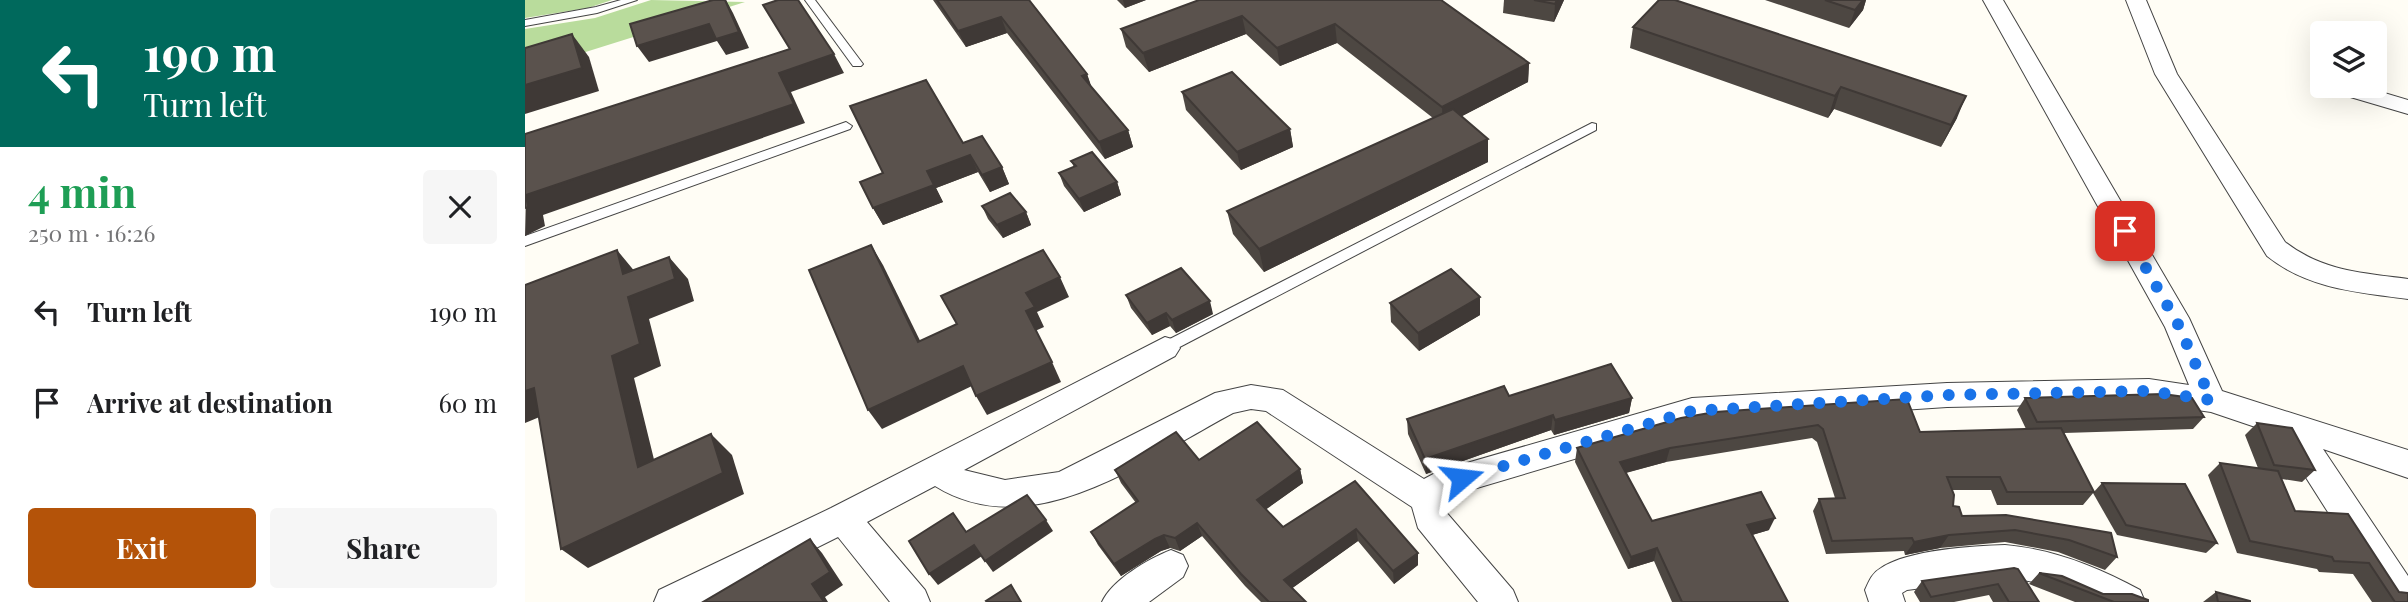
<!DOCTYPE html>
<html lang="en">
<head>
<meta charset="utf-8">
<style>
  :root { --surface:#fff; --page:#f6f6f6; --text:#202124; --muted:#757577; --accent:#b45309 }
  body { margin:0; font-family:"Playfair Display",serif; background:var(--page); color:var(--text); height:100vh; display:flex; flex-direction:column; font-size:26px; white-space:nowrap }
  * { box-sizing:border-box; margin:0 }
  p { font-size:23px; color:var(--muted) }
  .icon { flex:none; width:38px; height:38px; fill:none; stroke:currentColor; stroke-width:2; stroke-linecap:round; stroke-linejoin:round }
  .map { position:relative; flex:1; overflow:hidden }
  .details { display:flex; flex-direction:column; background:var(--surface); width:525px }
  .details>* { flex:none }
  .banner { background:#00695c; color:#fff; overflow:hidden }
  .buttons { position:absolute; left:1785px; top:21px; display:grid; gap:14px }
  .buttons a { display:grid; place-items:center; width:77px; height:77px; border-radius:7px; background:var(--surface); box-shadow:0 7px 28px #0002; font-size:35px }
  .pin { position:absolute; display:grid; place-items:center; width:60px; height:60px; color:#fff; margin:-30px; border-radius:14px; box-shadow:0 4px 10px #0006 }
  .me { position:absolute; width:77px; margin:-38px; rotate:73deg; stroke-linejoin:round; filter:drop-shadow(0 0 5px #0008) }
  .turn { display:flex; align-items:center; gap:24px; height:147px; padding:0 28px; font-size:32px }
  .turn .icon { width:91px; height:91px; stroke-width:2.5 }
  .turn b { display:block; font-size:49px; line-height:60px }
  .round { display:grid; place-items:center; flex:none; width:74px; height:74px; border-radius:7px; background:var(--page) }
  .overview { display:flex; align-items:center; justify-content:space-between; height:119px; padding:0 28px }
  h1 { font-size:42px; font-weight:700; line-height:52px; color:#1e9e55 }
  .action { display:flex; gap:14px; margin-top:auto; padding:14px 28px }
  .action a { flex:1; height:80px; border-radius:7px; background:var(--accent); color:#fff; font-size:28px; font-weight:700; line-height:80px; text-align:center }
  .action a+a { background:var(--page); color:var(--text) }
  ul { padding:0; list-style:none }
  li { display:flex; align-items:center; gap:21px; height:91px; padding:0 28px }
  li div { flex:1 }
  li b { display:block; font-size:26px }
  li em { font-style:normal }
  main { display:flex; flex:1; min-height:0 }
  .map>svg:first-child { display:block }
  .forest { fill:#b9dc9c }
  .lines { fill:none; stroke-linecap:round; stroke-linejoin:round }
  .service-casing { stroke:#444; stroke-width:2 }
  .minor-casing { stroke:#444; stroke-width:2 }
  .service { fill:#fff; fill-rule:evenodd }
  .minor { fill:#fff; fill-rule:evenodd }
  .wall { fill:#4d4742 }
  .shaded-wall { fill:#3f3936 }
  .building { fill:#5a524d; stroke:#3f3936; stroke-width:2 }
  .route { stroke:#1a73e8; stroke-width:12; stroke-dasharray:0 21.6 }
</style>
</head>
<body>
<main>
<section class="details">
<div class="banner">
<div class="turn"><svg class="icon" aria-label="left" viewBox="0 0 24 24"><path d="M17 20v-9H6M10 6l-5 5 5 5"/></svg><div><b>190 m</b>Turn left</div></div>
</div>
<div class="overview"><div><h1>4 min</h1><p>250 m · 16:26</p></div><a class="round"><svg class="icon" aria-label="close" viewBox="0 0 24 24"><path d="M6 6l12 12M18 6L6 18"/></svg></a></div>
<ul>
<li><svg class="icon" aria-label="left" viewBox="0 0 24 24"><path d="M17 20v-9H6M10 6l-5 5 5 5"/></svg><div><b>Turn left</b></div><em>190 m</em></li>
<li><svg class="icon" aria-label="arrive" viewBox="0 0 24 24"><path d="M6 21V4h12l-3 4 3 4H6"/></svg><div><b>Arrive at destination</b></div><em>60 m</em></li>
</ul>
<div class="action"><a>Exit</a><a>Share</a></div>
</section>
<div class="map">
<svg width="1883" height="602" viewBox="0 0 1883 602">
  <rect width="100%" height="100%" fill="#fffdf5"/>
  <!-- forest -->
  <g class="forest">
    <path d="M0 0H87L63 8 0 18Z"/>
    <path d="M126 0 220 2 0 71V29L70 18Z"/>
  </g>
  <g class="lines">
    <!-- service casing -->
    <g class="service-casing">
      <g id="service">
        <path d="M96 0H112L72 13 0 26V20L71 7Z"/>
        <path d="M280 0H290L338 64 336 66H328Z"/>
        <path d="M321 122 327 126 325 129 0 246V236Z"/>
        <path d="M1067 123 1071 124V130L645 352H635L633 348 635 344Z"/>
      </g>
    </g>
    <!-- minor casing -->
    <g class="minor-casing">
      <g id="minor">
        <path d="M1458 0H1478L1664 318 1697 391 1883 450V478L1798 449 1883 576V602H1860L1754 435 1686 412 1624 403 1422 407 1167 424 925 496 919 503 921 512 988 590 993 602H953L893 528 887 507 741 411 726 409 708 413C621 459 508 547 410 486L342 522 400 590 405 602H365L313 537 183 602H129L134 590 306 508 640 337 650 340 655 348 650 356 439 470 480 480 534 472 690 393 726 385 758 390 899 479 914 471 1167 398 1422 383 1624 379 1664 385 1640 327Z"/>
        <path d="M1601 0H1621L1652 74 1760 242C1797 271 1838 273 1883 279V299C1832 292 1783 289 1742 256L1630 74Z"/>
        <path d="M1802 86H1836L1883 100V114L1805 91Z"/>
        <path d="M1480 545C1528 549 1573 567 1615 590L1620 602H1568L1527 585 1480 577 1382 590 1377 593 1380 602H1344L1340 590C1344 581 1347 573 1356 568 1383 550 1447 546 1480 545Z"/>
        <path d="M646 550 658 555 663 566 658 577 624 602H577C587 580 623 559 646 550Z"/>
      </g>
    </g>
    <!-- service -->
    <use href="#service" class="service"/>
    <!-- minor -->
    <use href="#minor" class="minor"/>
  </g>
  <!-- wall -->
  <g class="wall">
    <path d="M408 0H504L562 74 566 87 603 130 608 147 580 159 482 33 441 47Z"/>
    <path d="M592 0H621L600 8Z"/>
    <path d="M674 0H916L1004 63 1003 82 937 116 963 162 739 272 708 234 702 211 908 118 812 43 755 66 721 34 624 72 601 47 596 29Z"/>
    <path d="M979 0H1039L1029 22 978 13Z"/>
    <path d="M1240 0H1341L1338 10 1324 28Z"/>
    <path d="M1108 27 1432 118 1416 147 1309 109 1303 118 1105 48Z"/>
    <path d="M657 92 765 129 768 147 716 170 661 110Z"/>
    <path d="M438 143 477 167 484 184 465 192 453 172 411 188 418 202 358 225 348 208Z"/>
    <path d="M546 161 592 182 596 195 559 212 539 186 534 173 549 167Z"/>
    <path d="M457 206 501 212 506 225 478 238 463 219Z"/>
    <path d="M601 295 688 314 651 333 645 326 627 335 606 308Z"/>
    <path d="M955 297V315L894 351 866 322 865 303Z"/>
    <path d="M984 396 1107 398 1104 413 1029 435 1026 430 901 474 883 434 882 419Z"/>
    <path d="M1500 398 1679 417 1668 429 1539 433 1569 492 1558 505H1472L1466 490H1427L1428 506 1437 516 1481 515 1592 557 1580 570 1533 552 1480 542 1415 548 1380 555 1379 551 1301 554 1288 511 1294 499 1310 498 1292 442 1287 438 1141 462 1101 473 1127 521 1244 530 1227 535 1263 602H1147L1129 561 1103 569 1050 462 1052 448 1190 412 1395 432 1501 429 1492 410Z"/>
    <path d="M1732 423 1790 470 1777 482 1757 479 1770 511 1823 514 1874 592 1883 602H1847L1828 574 1794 572 1792 569 1712 553 1683 475 1695 463 1733 468 1720 435Z"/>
    <path d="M674 460 775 469 778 483 741 509 758 527 830 481 893 565 869 584 833 541 767 588 781 602H736L720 586 677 536 655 551 645 548 636 551 596 576 573 545 566 532 611 503 596 483 590 470Z"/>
    <path d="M1577 483 1692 543 1681 553 1592 535 1568 493Z"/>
    <path d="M1489 568 1514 602H1468L1464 595 1429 602H1395L1389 592 1397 581Z"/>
    <path d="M1514 573 1578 594 1623 602H1550L1504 584Z"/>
    <path d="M1691 592 1725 602H1678Z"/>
  </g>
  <!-- shaded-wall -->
  <g class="shaded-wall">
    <path d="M201 0 208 13 224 48 201 55 192 41 124 62 112 46Z"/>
    <path d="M598 0H621L600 8Z"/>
    <path d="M1032 0H1039L1029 22 1030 4Z"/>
    <path d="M1338 0H1341L1338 10 1324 28 1330 10Z"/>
    <path d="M717 16 721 34 624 72 618 53Z"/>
    <path d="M476 17 482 33 441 47 433 31Z"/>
    <path d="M810 24 812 43 755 66 752 48Z"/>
    <path d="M47 34 64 57 74 91 0 114V85Z"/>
    <path d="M309 54 319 73 266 92 280 123 18 215 20 226 0 236 1 195 254 73Z"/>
    <path d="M1004 63 1003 82 918 126 917 107Z"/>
    <path d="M562 74 568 91 557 76Z"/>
    <path d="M1316 87 1309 109 1303 118 1310 96Z"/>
    <path d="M1441 96 1432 118 1416 147 1426 125Z"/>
    <path d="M765 129 768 147 716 170 712 152Z"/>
    <path d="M603 130 608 147 580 159 574 142Z"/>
    <path d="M963 139V162L739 272 734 249Z"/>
    <path d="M445 155 453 172 411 188 418 202 358 225 348 208 402 171Z"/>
    <path d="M477 167 484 184 465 192 457 175Z"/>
    <path d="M592 182 596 195 559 212 554 199Z"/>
    <path d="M501 212 506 225 478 238 472 225Z"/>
    <path d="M346 245 358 265 405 361 393 342Z"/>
    <path d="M92 250 111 273 144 257 163 279 169 301 124 319 136 366 109 378 136 488 113 467 87 356 98 274Z"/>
    <path d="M535 277 544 297 512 312 519 327 510 331 501 311V293Z"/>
    <path d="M955 297V315L894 351 893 333Z"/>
    <path d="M685 301 688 314 651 333 647 320Z"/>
    <path d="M641 313 645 326 627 335 622 323Z"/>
    <path d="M527 362 536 382 462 415 451 396Z"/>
    <path d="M438 366 449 385 357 429 343 410Z"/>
    <path d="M9 388 34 409 0 423V391Z"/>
    <path d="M1107 398 1104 413 1029 435 1030 420Z"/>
    <path d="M1028 415 1026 430 901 474 900 459Z"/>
    <path d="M186 434 207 455 219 494 63 568 36 549Z"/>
    <path d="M1145 448 1141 462 1092 475 1095 462Z"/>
    <path d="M775 469 778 483 736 513 732 500Z"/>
    <path d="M1250 518 1244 530 1217 538 1222 525Z"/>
    <path d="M521 520 528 531 468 572 460 561Z"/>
    <path d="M672 523 677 536 655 551 650 538Z"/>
    <path d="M831 529 833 541 762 592 759 580Z"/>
    <path d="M639 535 645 548 636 551 596 576 589 564 630 539Z"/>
    <path d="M1424 535 1415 548 1380 555 1389 542Z"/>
    <path d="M285 539 297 553 318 585 300 597 303 602H299L287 584Z"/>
    <path d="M449 545 457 556 413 585 404 574Z"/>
    <path d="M1132 548 1129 561 1103 569 1106 557Z"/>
    <path d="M893 553V565L869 584 868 571Z"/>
  </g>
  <!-- building -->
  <g class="building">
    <path d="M188 0H200L214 32 191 39 184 24 112 46 105 24Z"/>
    <path d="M253 0H273L309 54 254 73 269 104 1 195 3 207 0 208V134L265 49 238 5Z"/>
    <path d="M412 0H504L562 74 557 76 603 130 574 142 476 17 433 31Z"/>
    <path d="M674 0H916L1004 63 917 107 810 24 752 48 717 16 618 53 596 29Z"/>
    <path d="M1009 0H1032L1030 4Z"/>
    <path d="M1134 0H1150L1441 96 1426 125 1316 87 1310 96 1108 27Z"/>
    <path d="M1300 0H1338L1330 10Z"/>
    <path d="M47 34 57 68 0 85V48Z"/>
    <path d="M707 72 765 129 712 152 657 92Z"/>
    <path d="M401 80 438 143 457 136 477 167 457 175 445 155 402 171 409 185 348 208 335 182 358 173 325 106Z"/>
    <path d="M928 109 963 139 734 249 702 211Z"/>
    <path d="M567 152 592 182 554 199 534 173 551 166 546 161Z"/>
    <path d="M485 193 501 212 472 225 457 206Z"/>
    <path d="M346 245 393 342 432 324 416 296 518 250 535 277 501 293 510 307 501 311 527 362 451 396 438 366 343 410 284 270Z"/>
    <path d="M92 250 98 274 144 257 150 279 103 297 115 344 87 356 113 467 186 434 198 473 36 549 9 388 0 391V285Z"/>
    <path d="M656 268 685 301 647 320 641 313 622 323 601 295Z"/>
    <path d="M926 269 955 297 893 333 865 303Z"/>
    <path d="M1086 364 1107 398 1030 420 1028 415 900 459 882 419 979 386 984 396Z"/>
    <path d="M1638 394 1667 398 1679 417 1512 422 1500 398Z"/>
    <path d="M1382 399 1395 432 1536 428 1569 492H1482L1475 477H1422L1429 495 1428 506 1434 507 1437 516 1481 515 1586 533 1592 557 1544 540 1490 530 1424 535 1389 542 1387 538 1307 541 1294 499 1320 498 1298 429 1293 425 1145 448 1095 462 1127 521 1236 492 1250 518 1222 525 1263 602H1157L1132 548 1106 557 1052 448 1156 418 1190 412Z"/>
    <path d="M732 422 775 469 732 500 758 527 830 481 893 553 868 571 831 529 759 580 781 602H744L716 574 672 523 650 538 639 535 630 539 589 564 566 532 613 501 590 470 651 432 674 460Z"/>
    <path d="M1732 423 1767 428 1790 470 1749 465Z"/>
    <path d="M1695 463 1753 471 1770 511 1823 514 1874 592 1883 593V602H1870L1844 563 1809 561 1807 557 1725 541Z"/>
    <path d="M1577 483 1660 484 1692 543 1601 525Z"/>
    <path d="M502 495 521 520 460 561 449 545 404 574 384 541 428 513 441 532Z"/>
    <path d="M285 539 305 572 287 584 299 602H178Z"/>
    <path d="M1489 568 1493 569 1514 602H1484L1473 584 1406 597 1397 581Z"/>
    <path d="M1514 573 1537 576 1578 594H1607L1623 600V602H1589Z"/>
    <path d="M486 585 496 602H462L461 601Z"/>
    <path d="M1691 592 1725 601V602H1693Z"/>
  </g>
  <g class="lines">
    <!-- route -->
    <path class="route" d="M937 478 1167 411 1422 395 1624 391 1686 400 1654 326 1600 231"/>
  </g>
</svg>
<div class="buttons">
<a><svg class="icon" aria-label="layers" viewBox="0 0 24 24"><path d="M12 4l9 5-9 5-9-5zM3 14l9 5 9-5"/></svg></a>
</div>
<div class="pin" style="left:1600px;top:231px;background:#d93025"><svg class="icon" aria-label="arrive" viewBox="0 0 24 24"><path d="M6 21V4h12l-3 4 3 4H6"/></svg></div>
<svg class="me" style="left:937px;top:478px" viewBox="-20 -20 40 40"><path d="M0-17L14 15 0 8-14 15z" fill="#1a73e8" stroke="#fff" stroke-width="4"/></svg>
</div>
</main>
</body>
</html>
